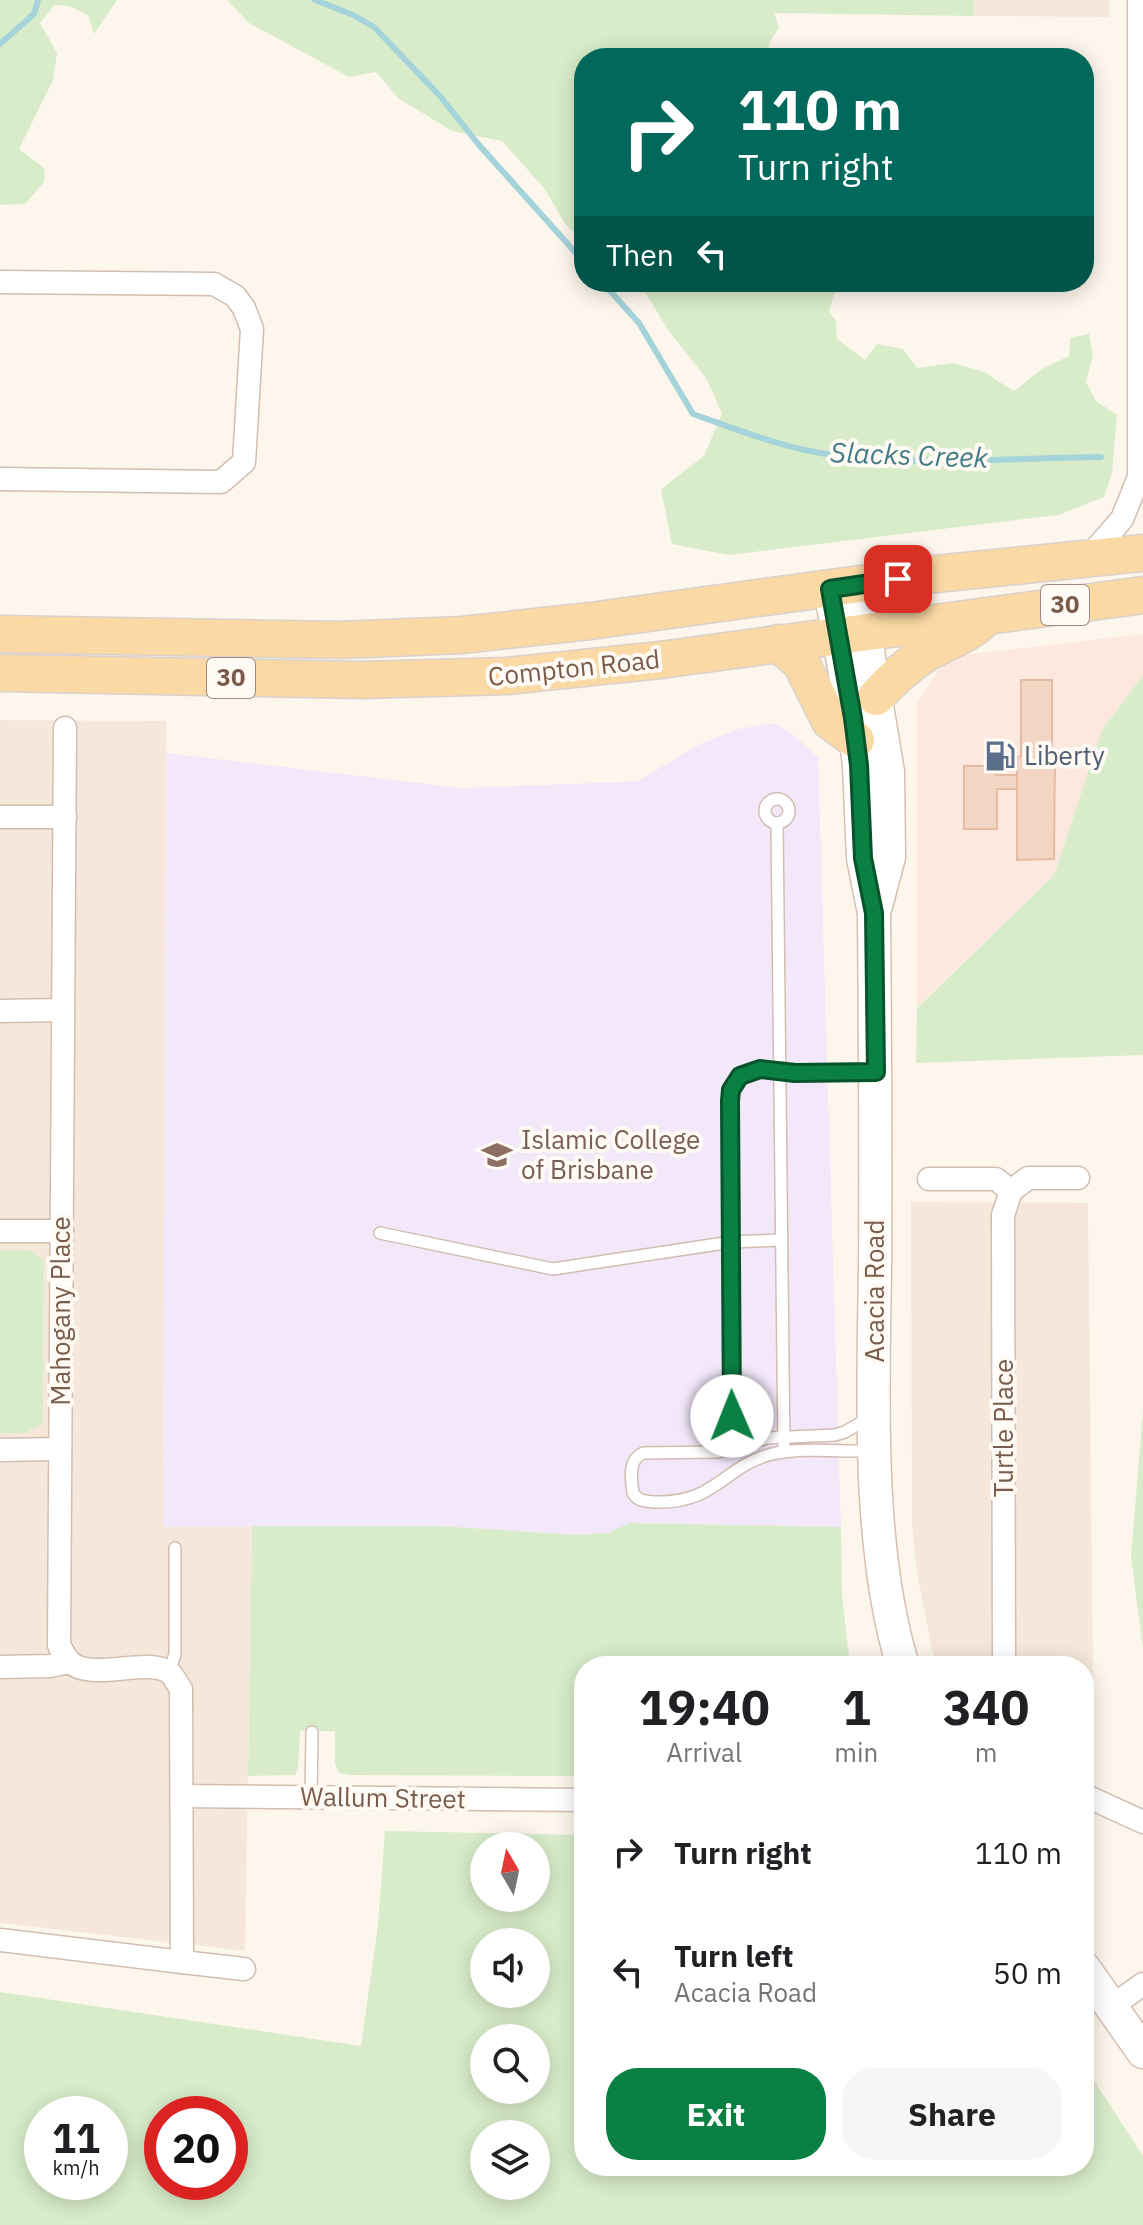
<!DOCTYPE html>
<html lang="en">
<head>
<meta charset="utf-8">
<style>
  :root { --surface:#fff; --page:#f6f6f6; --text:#202124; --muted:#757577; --accent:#0b8043 }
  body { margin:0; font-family:"IBM Plex Sans",sans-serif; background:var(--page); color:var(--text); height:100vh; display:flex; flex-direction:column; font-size:30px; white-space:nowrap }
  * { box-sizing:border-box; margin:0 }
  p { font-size:26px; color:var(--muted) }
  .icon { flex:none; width:44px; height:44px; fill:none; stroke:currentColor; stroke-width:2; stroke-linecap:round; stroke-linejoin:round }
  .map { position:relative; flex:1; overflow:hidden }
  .drawer { position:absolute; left:574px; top:1656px; width:520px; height:520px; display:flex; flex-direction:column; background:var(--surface); border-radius:32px; box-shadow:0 4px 20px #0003 }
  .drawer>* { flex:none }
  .guide { position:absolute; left:574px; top:48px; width:520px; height:244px; border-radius:32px; box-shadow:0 4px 20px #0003; background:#00695c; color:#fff; overflow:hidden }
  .needle { width:52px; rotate:351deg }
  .controls { position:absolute; left:470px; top:1832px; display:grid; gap:16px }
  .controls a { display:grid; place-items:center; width:80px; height:80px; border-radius:50%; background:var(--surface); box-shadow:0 4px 20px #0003; font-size:40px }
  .speed { position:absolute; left:24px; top:2096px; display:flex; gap:16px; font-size:40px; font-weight:700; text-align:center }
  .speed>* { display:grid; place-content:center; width:104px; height:104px; border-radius:50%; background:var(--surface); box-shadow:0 4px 20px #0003; line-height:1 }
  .speed small { font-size:20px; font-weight:400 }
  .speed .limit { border:12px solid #d22; background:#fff; color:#111 }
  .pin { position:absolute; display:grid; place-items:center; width:68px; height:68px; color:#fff; margin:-34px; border-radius:16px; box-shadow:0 4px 12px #0006 }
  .me { position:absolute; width:88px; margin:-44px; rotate:359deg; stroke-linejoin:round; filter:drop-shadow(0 0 6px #0008) }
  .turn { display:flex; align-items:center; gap:28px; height:168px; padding:0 32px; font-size:36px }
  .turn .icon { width:104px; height:104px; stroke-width:2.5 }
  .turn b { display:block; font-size:56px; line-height:68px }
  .then { display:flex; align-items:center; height:76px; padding:0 32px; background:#0003; gap:16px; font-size:30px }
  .eta { display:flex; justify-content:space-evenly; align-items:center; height:136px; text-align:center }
  .eta b { font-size:48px; font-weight:800; line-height:56px }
  .button { display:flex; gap:16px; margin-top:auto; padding:16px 32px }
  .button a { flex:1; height:92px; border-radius:32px; background:var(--accent); color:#fff; font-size:32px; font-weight:800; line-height:92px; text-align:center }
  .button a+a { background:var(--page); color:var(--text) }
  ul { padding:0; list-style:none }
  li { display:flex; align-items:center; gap:24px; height:120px; padding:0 32px }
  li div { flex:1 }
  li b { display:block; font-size:30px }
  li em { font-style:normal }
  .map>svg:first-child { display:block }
  .residential { fill:#f5e8da }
  .commercial { fill:#fde8e0 }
  .education { fill:#f3e8fa }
  .green { fill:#d8ecc9; fill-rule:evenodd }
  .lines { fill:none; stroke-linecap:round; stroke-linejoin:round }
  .stream { stroke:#a5d3da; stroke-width:6 }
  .building { fill:#f3d5c3; stroke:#e6bba3; stroke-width:2 }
  .lane-casing { stroke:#d1beb0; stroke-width:14 }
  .street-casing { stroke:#d1beb0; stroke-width:25 }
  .secondary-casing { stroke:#d6c0b0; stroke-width:35 }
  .primary-casing { stroke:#dad1cd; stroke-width:39 }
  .lane { stroke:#fff; stroke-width:11 }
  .street { stroke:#fff; stroke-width:22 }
  .secondary { stroke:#fff; stroke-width:32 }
  .primary { stroke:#fbd9a5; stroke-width:36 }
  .route-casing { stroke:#07532c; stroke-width:20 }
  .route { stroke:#0b8043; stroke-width:14 }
  .labels { text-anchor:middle; stroke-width:8; stroke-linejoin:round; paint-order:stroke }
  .shield { fill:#fffaf3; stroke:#a28b7f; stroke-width:2 }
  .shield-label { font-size:24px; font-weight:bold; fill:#7a5c4d }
  .street-label { font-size:26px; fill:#7a5c4d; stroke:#fffaf3 }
  .service-label { font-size:26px; fill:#4e5e75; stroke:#fffaf3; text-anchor:start }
  .education-label { font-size:26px; fill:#785e54; stroke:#fffaf3; text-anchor:start }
  .water-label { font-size:28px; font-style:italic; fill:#437c86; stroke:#fffaf3 }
</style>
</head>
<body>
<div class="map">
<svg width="1143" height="2225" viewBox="0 0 1143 2225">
  <rect width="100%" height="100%" fill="#fdf6ec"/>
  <!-- residential -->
  <g class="residential">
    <path d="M973 0H1109V17L973 16Z"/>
    <path d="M0 720 166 721 163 1526H252L245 1951 0 1923V1433H24L43 1424 44 1260 28 1250H0Z"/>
    <path d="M911 1202 1088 1203 1093 1673H1084V1666H938L932 1650 916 1568 912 1524Z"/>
  </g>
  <!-- commercial -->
  <path class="commercial" d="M1143 634V675L1102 730 1054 875 917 1007V703L941 667 964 655Z"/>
  <!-- education -->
  <path class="education" d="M773 723 790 732 818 757 841 1527 631 1523 608 1533 578 1535 439 1526 163 1527 166 753 461 788 622 782 638 781 698 745 738 729Z"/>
  <!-- green -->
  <g class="green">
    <path d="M0 0H117L94 34 88 15 69 6 54 5 40 23 57 53 53 80 19 149 45 169 44 182 25 204 0 205Z"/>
    <path d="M227 0H973V16L774 13 779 28 771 40 765 58H584V241L566 225 544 188 502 141 452 131 398 98 376 72 349 77 249 23Z"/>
    <path d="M639 282H844L834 294 829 312 836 321 837 339 865 360 877 344 903 349 917 368 954 363 984 372 1014 391 1042 369 1069 356 1070 338 1089 334 1093 355 1086 382 1096 401 1117 415 1112 473 1104 497 1058 515 729 555 672 544 661 489 704 456 722 413 706 378 668 330Z"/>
    <path d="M1143 675V1055L916 1063 917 1008 1054 875 1102 730Z"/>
    <path d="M0 1250H28L44 1260 43 1424 24 1433H0Z"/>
    <path d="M1143 1411V1649L1131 1556Z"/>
    <path d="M630 1523 841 1527 842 1595 850 1666H584V1776L350 1775 339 1773 335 1763V1731H300L298 1767 295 1775 248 1776 252 1526H439L578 1535 608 1533Z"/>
    <path d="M385 1831 584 1835V2166H1084V2065L1143 2156V2225H0V1992L361 2046 378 1925ZM484 1846H536V1898H484ZM484 1942H536V1994H484ZM536 2038V2090H484V2038ZM42 2114H110V2182H42ZM230 2114V2182H162V2114ZM536 2134V2186H484V2134Z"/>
  </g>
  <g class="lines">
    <!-- stream -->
    <g class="stream">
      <path d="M315 0 353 15 374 27 440 96 479 145 584 262"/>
      <path d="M0 44 34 14 38 0"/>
      <path d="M602 282 639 323 693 414C739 430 785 449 833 455 922 466 1013 458 1101 457"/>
    </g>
  </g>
  <!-- building -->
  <g class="building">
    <path d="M1021 680H1052V757H1055L1054 859 1017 860V757L1021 756Z"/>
    <path d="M964 766H996V775H1017V789H997V829H964Z"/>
  </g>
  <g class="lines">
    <!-- lane casing -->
    <g class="lane-casing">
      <g id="lane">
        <circle cx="777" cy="811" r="12"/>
        <path d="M777 823 784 1452"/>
        <path d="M380 1233 553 1269 731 1242 780 1240"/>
        <path d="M867 1419 845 1432 835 1435 767 1438 718 1452 643 1453C628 1460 631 1478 633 1493 638 1501 644 1501 654 1502 717 1504 723 1466 772 1454 803 1447 839 1452 871 1451"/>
        <path d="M738 1446 732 1416 731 1090 740 1076 760 1069 795 1073 871 1072"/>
        <path d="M169 1673 175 1654V1548"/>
        <path d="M311 1798 312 1732"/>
      </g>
    </g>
    <!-- street casing -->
    <g class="street-casing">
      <g id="street">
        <path d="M0 282 214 284 235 296 244 308 252 329 244 462 221 482 0 479"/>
        <path d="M1087 559 1122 519 1139 477V0"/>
        <path d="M0 817H65"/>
        <path d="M0 1011 63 1010"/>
        <path d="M929 1179H996L1011 1191"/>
        <path d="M0 1231H62"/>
        <path d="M0 1450 60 1449"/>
        <path d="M1004 1666 1003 1215 1011 1191 1028 1178H1078"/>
        <path d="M0 1667 50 1666 69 1662"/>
        <path d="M1084 1795 1143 1822"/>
        <path d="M182 1796 584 1800"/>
        <path d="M0 1940 182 1962 181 1689C178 1685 174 1677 170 1673 148 1656 90 1683 69 1661 65 1657 62 1650 59 1645L65 728"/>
        <path d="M182 1962 244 1969"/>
        <path d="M1111 2007 1143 1984"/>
      </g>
    </g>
    <!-- secondary casing -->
    <g class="secondary-casing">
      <g id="secondary">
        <path d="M857 585 888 772 889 857 876 906"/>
        <path d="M830 589 853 718 859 765 863 858 874 913C875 1033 876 1152 875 1272 873 1394 867 1550 903 1666"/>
        <path d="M1084 1968 1143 2052"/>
      </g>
    </g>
    <!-- primary casing -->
    <g class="primary-casing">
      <g id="primary">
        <path d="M0 634 340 640 462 635 590 621 926 575 1143 553"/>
        <path d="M778 643 801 663 830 721 856 740"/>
        <path d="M0 673 361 680 507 676 660 660 1143 595"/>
        <path d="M876 697C891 680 906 666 925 654 945 642 963 638 981 622"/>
      </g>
    </g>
    <!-- lane -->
    <use href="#lane" class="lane"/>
    <!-- street -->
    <use href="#street" class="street"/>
    <!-- secondary -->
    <use href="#secondary" class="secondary"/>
    <!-- primary -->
    <use href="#primary" class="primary"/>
  </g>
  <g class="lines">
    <!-- route casing -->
    <g class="route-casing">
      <path id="route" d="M732 1416 730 1101 731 1090 740 1076 760 1069 795 1073 876 1072 874 913 863 858 859 765 853 718 830 589 898 579"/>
    </g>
    <!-- route -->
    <use href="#route" class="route"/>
  </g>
  <!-- icons -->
  <defs>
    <g id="fuel-bare" transform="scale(2.4)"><path d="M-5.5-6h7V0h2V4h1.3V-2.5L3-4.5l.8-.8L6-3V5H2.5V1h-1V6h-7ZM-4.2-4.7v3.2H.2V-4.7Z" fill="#5c6f8a" stroke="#fffaf3" stroke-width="2.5" paint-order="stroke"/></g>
    <g id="school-bare" transform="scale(2.4)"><path d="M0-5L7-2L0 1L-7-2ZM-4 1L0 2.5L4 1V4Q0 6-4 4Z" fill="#8d6e63" stroke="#fffaf3" stroke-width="2.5" paint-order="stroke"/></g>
  </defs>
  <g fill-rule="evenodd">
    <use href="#fuel-bare" x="1000" y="756"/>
    <use href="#school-bare" x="497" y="1155"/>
  </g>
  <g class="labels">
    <!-- shield labels -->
    <g class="shield">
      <rect x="1041" y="585" width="48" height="40" rx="6"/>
      <rect x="207" y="658" width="48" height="40" rx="6"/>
    </g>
    <g class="shield-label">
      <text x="1065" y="613">30</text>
      <text x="231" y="686">30</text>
    </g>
    <!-- street labels -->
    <g class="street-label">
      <text transform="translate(574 668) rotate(-6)" y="9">Compton Road</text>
      <text transform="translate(875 1291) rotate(-90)" y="9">Acacia Road</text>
      <text transform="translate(61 1311) rotate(-90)" y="9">Mahogany Place</text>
      <text transform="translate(1004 1428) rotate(-90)" y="9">Turtle Place</text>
      <text transform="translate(383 1798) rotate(1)" y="9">Wallum Street</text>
    </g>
    <!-- service labels -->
    <g class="service-label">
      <text x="1024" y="765">Liberty</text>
    </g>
    <!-- education labels -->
    <g class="education-label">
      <text x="521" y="1149">Islamic College<tspan x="521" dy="30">of Brisbane</tspan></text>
    </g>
    <!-- water labels -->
    <g class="water-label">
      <text transform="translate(909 455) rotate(2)" y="10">Slacks Creek</text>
    </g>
  </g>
</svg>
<div class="controls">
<a><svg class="needle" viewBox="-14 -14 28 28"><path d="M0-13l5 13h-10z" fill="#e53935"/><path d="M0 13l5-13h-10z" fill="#757577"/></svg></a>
<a><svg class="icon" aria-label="sound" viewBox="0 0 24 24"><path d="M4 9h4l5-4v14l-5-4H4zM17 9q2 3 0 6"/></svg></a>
<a><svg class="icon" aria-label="search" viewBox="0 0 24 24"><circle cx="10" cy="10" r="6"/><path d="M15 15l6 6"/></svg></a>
<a><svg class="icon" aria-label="layers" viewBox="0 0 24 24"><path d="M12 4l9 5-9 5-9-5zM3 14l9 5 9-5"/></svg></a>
</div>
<div class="speed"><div>11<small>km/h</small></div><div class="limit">20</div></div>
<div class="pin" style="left:898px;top:579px;background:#d93025"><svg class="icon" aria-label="arrive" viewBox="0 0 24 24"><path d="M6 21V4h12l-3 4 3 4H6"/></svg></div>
<svg class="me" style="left:732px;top:1416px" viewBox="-20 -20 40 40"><circle r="19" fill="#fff"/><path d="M0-13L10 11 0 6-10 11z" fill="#0b8043"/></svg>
<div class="guide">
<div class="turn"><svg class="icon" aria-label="right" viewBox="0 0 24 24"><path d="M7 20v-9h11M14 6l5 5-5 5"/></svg><div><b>110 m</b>Turn right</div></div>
<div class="then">Then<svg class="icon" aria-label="left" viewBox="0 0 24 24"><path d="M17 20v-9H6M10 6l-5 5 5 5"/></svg></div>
</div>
<section class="drawer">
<div class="eta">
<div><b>19:40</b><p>Arrival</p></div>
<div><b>1</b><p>min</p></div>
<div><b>340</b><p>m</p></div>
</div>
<ul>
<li><svg class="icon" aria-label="right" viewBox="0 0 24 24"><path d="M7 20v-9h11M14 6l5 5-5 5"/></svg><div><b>Turn right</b></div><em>110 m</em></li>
<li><svg class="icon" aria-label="left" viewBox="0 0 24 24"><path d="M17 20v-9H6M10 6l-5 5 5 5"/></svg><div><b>Turn left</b><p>Acacia Road</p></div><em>50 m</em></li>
</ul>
<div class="button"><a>Exit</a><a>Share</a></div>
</section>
</div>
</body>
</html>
